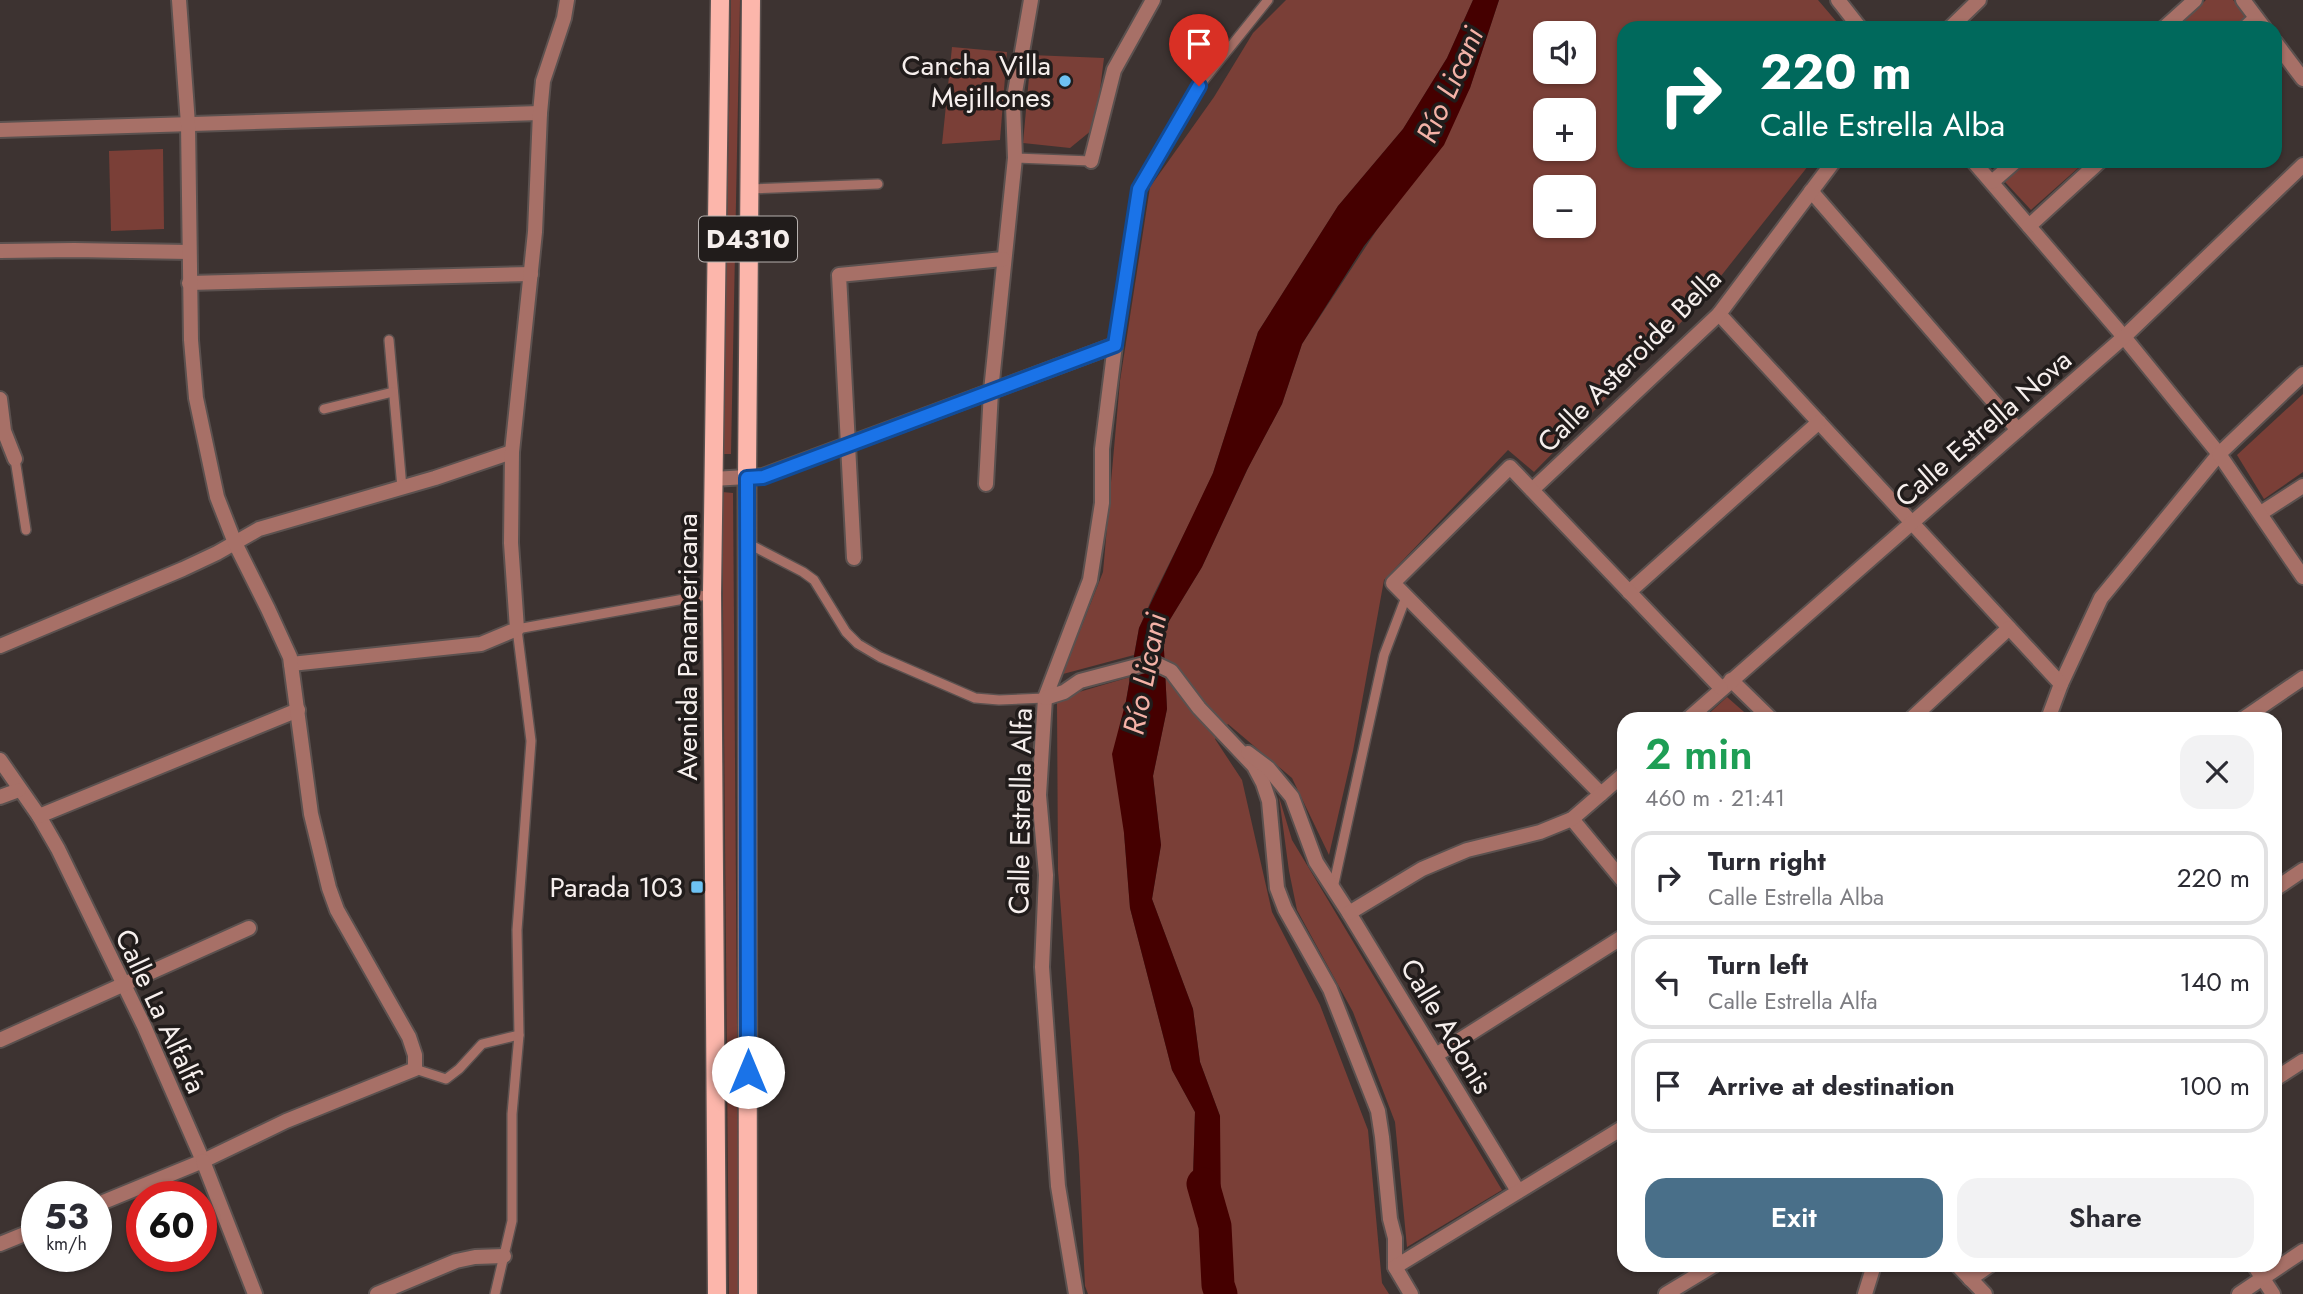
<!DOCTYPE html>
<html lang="en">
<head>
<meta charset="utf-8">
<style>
  :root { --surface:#fff; --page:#f2f2f3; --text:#2b2b33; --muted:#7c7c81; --line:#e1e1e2; --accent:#496f89 }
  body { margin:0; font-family:Jost,sans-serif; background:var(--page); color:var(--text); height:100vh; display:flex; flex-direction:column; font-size:26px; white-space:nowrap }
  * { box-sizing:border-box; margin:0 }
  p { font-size:23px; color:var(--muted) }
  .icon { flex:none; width:38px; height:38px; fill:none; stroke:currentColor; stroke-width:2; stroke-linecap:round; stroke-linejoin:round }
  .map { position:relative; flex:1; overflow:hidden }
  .side { position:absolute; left:1617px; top:712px; width:665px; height:560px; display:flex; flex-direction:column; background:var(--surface); border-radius:21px; box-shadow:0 2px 5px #0004 }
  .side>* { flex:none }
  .hud { position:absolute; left:1617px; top:21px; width:665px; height:147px; border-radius:21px; box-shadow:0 2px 5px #0004; background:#00695c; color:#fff; overflow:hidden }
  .controls { position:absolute; left:1533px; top:21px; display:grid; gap:14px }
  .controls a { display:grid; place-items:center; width:63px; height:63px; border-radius:14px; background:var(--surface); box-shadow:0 2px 5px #0004; font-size:35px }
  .speed { position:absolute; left:21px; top:1181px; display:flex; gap:14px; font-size:35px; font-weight:700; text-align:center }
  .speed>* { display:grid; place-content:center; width:91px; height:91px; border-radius:50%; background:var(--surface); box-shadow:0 2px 5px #0004; line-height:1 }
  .speed small { font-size:18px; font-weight:400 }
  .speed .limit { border:10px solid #d22; background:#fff; color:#111 }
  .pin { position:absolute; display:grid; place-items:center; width:60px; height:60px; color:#fff; margin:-72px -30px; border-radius:50% 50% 50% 0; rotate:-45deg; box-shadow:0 0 7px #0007 }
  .pin .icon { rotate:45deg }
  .me { position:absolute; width:77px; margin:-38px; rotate:0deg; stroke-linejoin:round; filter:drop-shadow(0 0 5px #0008) }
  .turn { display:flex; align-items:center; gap:24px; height:147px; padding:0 28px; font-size:32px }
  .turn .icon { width:91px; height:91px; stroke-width:2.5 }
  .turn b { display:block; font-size:49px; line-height:60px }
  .round { display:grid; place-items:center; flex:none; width:74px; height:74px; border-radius:21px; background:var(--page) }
  .head { display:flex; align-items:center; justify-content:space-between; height:119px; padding:0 28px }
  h1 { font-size:42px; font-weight:600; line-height:52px; color:#1e9e55 }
  .cta { display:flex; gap:14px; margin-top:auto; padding:14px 28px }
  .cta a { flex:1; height:80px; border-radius:21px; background:var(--accent); color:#fff; font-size:28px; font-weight:600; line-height:80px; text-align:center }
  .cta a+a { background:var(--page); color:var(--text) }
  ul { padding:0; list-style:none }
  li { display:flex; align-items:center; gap:21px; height:94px; margin:0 14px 10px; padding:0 14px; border:4px solid var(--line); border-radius:21px }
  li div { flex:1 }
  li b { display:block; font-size:26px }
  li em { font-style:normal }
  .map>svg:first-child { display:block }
  .green { fill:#7a3f37; fill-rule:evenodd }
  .water { fill:#450000 }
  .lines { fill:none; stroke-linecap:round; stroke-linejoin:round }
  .river { stroke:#450000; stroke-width:33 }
  .service-casing { stroke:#5b514f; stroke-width:12 }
  .minor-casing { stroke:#5b514f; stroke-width:18 }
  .tertiary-casing { stroke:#5b514f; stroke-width:18 }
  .primary-casing { stroke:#5b514f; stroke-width:21 }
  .service { stroke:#a77067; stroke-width:9 }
  .minor { stroke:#a77067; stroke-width:14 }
  .tertiary { stroke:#a77067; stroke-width:14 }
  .primary { stroke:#fcb6ab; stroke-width:18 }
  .route-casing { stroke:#114b97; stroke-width:18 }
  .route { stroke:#1a73e8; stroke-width:12 }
  .poi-dot { fill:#6ec2f3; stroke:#211c1b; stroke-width:2.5 }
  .labels { text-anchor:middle; stroke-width:7; stroke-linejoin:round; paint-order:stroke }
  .shield { fill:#211c1b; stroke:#b6b0ae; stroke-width:2 }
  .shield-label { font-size:26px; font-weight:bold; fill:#f6efed }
  .poi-label { font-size:28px; fill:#f6efed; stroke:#211c1b; text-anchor:end }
  .street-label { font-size:28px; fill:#f6efed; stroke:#211c1b }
  .water-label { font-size:30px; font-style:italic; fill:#f4b2a7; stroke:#211c1b }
</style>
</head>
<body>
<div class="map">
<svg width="2303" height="1294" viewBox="0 0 2303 1294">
  <rect width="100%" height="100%" fill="#3d3331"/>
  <!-- green -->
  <g class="green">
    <path d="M731 0H740L731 454H723Z"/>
    <path d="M1286 0H1473L1447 58 1403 129 1338 206 1258 332 1213 473 1193 516 1153 596 1139 628 1134 655 1063 674 1103 572 1120 381 1150 187 1214 97 1253 33Z"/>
    <path d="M1499 0H1818L1842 28H1624V161H1812L1698 305 1534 472 1508 450 1384 580 1353 751 1329 855 1292 778 1228 724 1215 739 1242 780 1272 912 1320 1005 1368 1130 1382 1283 1389 1294H1088L1085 1286 1079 1155 1058 870 1057 703 1079 692 1130 677 1126 701 1124 833 1130 908 1172 1070 1195 1112 1193 1177 1208 1235 1220 1168V1116L1200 1062 1193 1009 1152 899 1161 845 1153 776 1167 709 1163 631 1202 567 1249 466 1282 404 1302 344 1470 88ZM1545 33H1584V72H1545ZM1545 110H1584V149H1545ZM1545 187H1584V226H1545Z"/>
    <path d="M2206 0H2233L2247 15 2233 28H2176Z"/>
    <path d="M952 47 1007 52 1000 140 942 144Z"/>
    <path d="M1031 55 1104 58 1097 114 1092 130 1070 148 1023 143Z"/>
    <path d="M163 149 164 229 111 231 109 151Z"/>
    <path d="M2028 161H2086L2031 210 2005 182Z"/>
    <path d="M2303 394V472L2264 499 2237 455Z"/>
    <path d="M722 492 733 493 739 1294H729Z"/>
    <path d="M1727 697 1752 719H1703Z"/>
    <path d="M1279 797 1292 840 1502 1190 1407 1247 1395 1122 1353 1012 1297 910 1289 871Z"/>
  </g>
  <!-- water -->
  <path class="water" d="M1473 0H1499L1470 88 1444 145 1364 246 1302 344 1282 404 1247 470 1202 567 1163 631 1167 709 1153 776 1161 845 1152 899 1193 1009 1200 1062 1220 1116 1221 1222 1208 1236 1193 1177 1195 1112 1172 1070 1130 908 1124 833 1112 754 1126 701 1139 628 1213 473 1258 332 1338 206 1403 129 1447 58Z"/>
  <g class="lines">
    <!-- river -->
    <path class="river" d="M1203 1184 1215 1226 1218 1285 1221 1294"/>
    <!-- service casing -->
    <g class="service-casing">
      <g id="service">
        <path d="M1015 158 1091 161"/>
        <path d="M748 189 878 184"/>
        <path d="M389 340 402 488"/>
        <path d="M1115 345 1139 189 1199 86 1268 0"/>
        <path d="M324 409 393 392"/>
        <path d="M15 459 26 530"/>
        <path d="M747 543 803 572 814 580 846 632 858 644 880 657 975 698 999 700 1045 698"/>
        <path d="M1333 888 1384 655 1406 597"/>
        <path d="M415 1069 446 1079 459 1069 482 1044 519 1035"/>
        <path d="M495 1294 512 1221V1114L519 1035 517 930 531 741 517 629 712 594"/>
      </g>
    </g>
    <!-- minor casing -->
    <g class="minor-casing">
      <g id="minor">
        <path d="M1838 0 1860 28"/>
        <path d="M1950 28 1979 0"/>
        <path d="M2164 28 2195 0"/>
        <path d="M2245 28 2256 18"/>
        <path d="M0 130 540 113"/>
        <path d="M1091 161 1114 70 1153 0"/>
        <path d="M1973 161 2124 337 2219 454 2101 598 2061 684 2048 719"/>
        <path d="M1992 182 2016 161"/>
        <path d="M1811 191 2018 430"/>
        <path d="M2029 226 2100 161"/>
        <path d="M0 251 74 250 189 252"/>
        <path d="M189 283 531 274"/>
        <path d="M1719 314 2061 684"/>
        <path d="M0 399 4 431 15 459"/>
        <path d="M713 479 763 476 1115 345 1102 449V503L1090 580 1045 698 1039 795 1046 875 1042 967 1058 1186 1076 1294"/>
        <path d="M986 484 991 391 1015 158 1013 104 1031 0"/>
        <path d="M1532 490 1719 314 1834 161"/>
        <path d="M2261 513 2303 486"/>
        <path d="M854 558 839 275 1003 259"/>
        <path d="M1629 592 1819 422"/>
        <path d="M0 646 183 569 217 553 259 529 435 478 512 452"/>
        <path d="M291 664 481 644 517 629 511 543 512 452 535 232 540 113 543 81 564 18 567 0"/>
        <path d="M1731 680 1771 719"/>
        <path d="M1045 698 1064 692 1080 681 1152 662 1171 671 1199 708 1254 766 1263 783 1269 801 1277 888 1285 909 1330 989 1378 1111 1382 1137 1390 1219 1395 1238V1267L1411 1294"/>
        <path d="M1688 719 2124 337 2303 165"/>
        <path d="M1911 719 2009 628"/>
        <path d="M2243 719 2303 678"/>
        <path d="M1248 753 1268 768 1292 797 1316 862 1349 913 1518 1191"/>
        <path d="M0 760 39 816 58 849 144 1026 203 1161"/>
        <path d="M1601 794 1393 583 1510 467 1721 688"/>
        <path d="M0 797 19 790"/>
        <path d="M39 816 298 710"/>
        <path d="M1572 819 1624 882"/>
        <path d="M1349 913 1422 869 1467 850 1540 832 1572 819 1624 774"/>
        <path d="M0 1040 249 928"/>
        <path d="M1436 1055 1624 936"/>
        <path d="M2275 1079 2303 1061"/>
        <path d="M96 1205 203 1161 286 1121 415 1069V1055L409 1037 337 910 329 888 311 814 290 657 268 609 235 543 217 497 196 398 191 340 188 124 179 0"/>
        <path d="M0 1244 37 1229"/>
        <path d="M2254 1265 2273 1294"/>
        <path d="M1395 1267 1624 1127"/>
        <path d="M1970 1279 1990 1265"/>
        <path d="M377 1294 456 1261 475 1257 504 1256"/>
        <path d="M1666 1294 1714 1265"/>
        <path d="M1865 1294 1874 1265"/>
        <path d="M2239 1294 2303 1251"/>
      </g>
    </g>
    <!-- tertiary casing -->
    <g class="tertiary-casing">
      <g id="tertiary">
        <path d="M2243 0 2264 28"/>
        <path d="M2275 42 2303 79"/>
        <path d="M2303 374 2219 454 2303 577"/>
        <path d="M2275 889 2303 870"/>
        <path d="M203 1161 255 1294"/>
        <path d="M1957 1265 1985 1294"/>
      </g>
    </g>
    <!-- primary casing -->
    <g class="primary-casing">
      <g id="primary">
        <path d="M717 1294 712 594 720 0"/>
        <path d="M748 1294 747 478 751 0"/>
      </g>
    </g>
    <!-- service -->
    <use href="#service" class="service"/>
    <!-- minor -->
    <use href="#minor" class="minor"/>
    <!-- tertiary -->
    <use href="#tertiary" class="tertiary"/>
    <!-- primary -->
    <use href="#primary" class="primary"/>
  </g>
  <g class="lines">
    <!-- route casing -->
    <g class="route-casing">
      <path id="route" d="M748 1072 747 478 763 477 1115 345 1139 189 1199 86"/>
    </g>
    <!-- route -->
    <use href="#route" class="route"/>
  </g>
  <!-- markers -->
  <g class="poi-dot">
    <circle cx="1065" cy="81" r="7"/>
    <rect x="690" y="880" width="14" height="14" rx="3.5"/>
  </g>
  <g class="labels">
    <!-- shield labels -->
    <rect class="shield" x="699" y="216.5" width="98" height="45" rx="5"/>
    <g class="shield-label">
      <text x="748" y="248">D4310</text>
    </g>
    <!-- poi labels -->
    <g class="poi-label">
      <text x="1051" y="75">Cancha Villa<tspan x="1051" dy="32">Mejillones</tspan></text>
      <text x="683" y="897">Parada 103</text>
    </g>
    <!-- street labels -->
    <g class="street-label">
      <text transform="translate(1629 360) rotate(-45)" y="10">Calle Asteroide Bella</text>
      <text transform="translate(1983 428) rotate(-41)" y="10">Calle Estrella Nova</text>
      <text transform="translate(687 647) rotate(-90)" y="10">Avenida Panamericana</text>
      <text transform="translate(1020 811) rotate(-89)" y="10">Calle Estrella Alfa</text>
      <text transform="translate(161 1011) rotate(65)" y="10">Calle La Alfalfa</text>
      <text transform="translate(1447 1026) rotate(59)" y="10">Calle Adonis</text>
    </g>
    <!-- water labels -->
    <g class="water-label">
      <text transform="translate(1450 85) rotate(-66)" y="10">Río Licani</text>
      <text transform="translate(1145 674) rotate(-79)" y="10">Río Licani</text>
    </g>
  </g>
</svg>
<div class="controls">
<a><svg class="icon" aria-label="sound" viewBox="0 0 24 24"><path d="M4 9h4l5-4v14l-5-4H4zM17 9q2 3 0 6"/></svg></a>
<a>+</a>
<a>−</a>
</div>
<div class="speed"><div>53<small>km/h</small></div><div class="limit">60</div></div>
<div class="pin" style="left:1199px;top:86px;background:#d93025"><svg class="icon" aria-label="arrive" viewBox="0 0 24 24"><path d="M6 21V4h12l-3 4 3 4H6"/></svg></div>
<svg class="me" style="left:748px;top:1072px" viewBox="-20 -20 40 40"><circle r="19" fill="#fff"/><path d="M0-13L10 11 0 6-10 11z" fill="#1a73e8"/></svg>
<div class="hud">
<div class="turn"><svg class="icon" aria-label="right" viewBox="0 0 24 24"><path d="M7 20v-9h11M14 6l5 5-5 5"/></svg><div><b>220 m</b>Calle Estrella Alba</div></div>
</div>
<section class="side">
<div class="head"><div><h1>2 min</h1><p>460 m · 21:41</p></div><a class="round"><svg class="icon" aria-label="close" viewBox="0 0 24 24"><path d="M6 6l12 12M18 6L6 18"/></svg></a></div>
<ul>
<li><svg class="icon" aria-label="right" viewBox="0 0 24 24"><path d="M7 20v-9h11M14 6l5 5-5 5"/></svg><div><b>Turn right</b><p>Calle Estrella Alba</p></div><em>220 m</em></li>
<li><svg class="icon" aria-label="left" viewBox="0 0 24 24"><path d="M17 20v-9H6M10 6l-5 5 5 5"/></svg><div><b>Turn left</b><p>Calle Estrella Alfa</p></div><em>140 m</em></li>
<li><svg class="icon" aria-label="arrive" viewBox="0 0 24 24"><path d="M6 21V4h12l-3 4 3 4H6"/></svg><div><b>Arrive at destination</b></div><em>100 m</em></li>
</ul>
<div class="cta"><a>Exit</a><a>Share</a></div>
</section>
</div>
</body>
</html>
